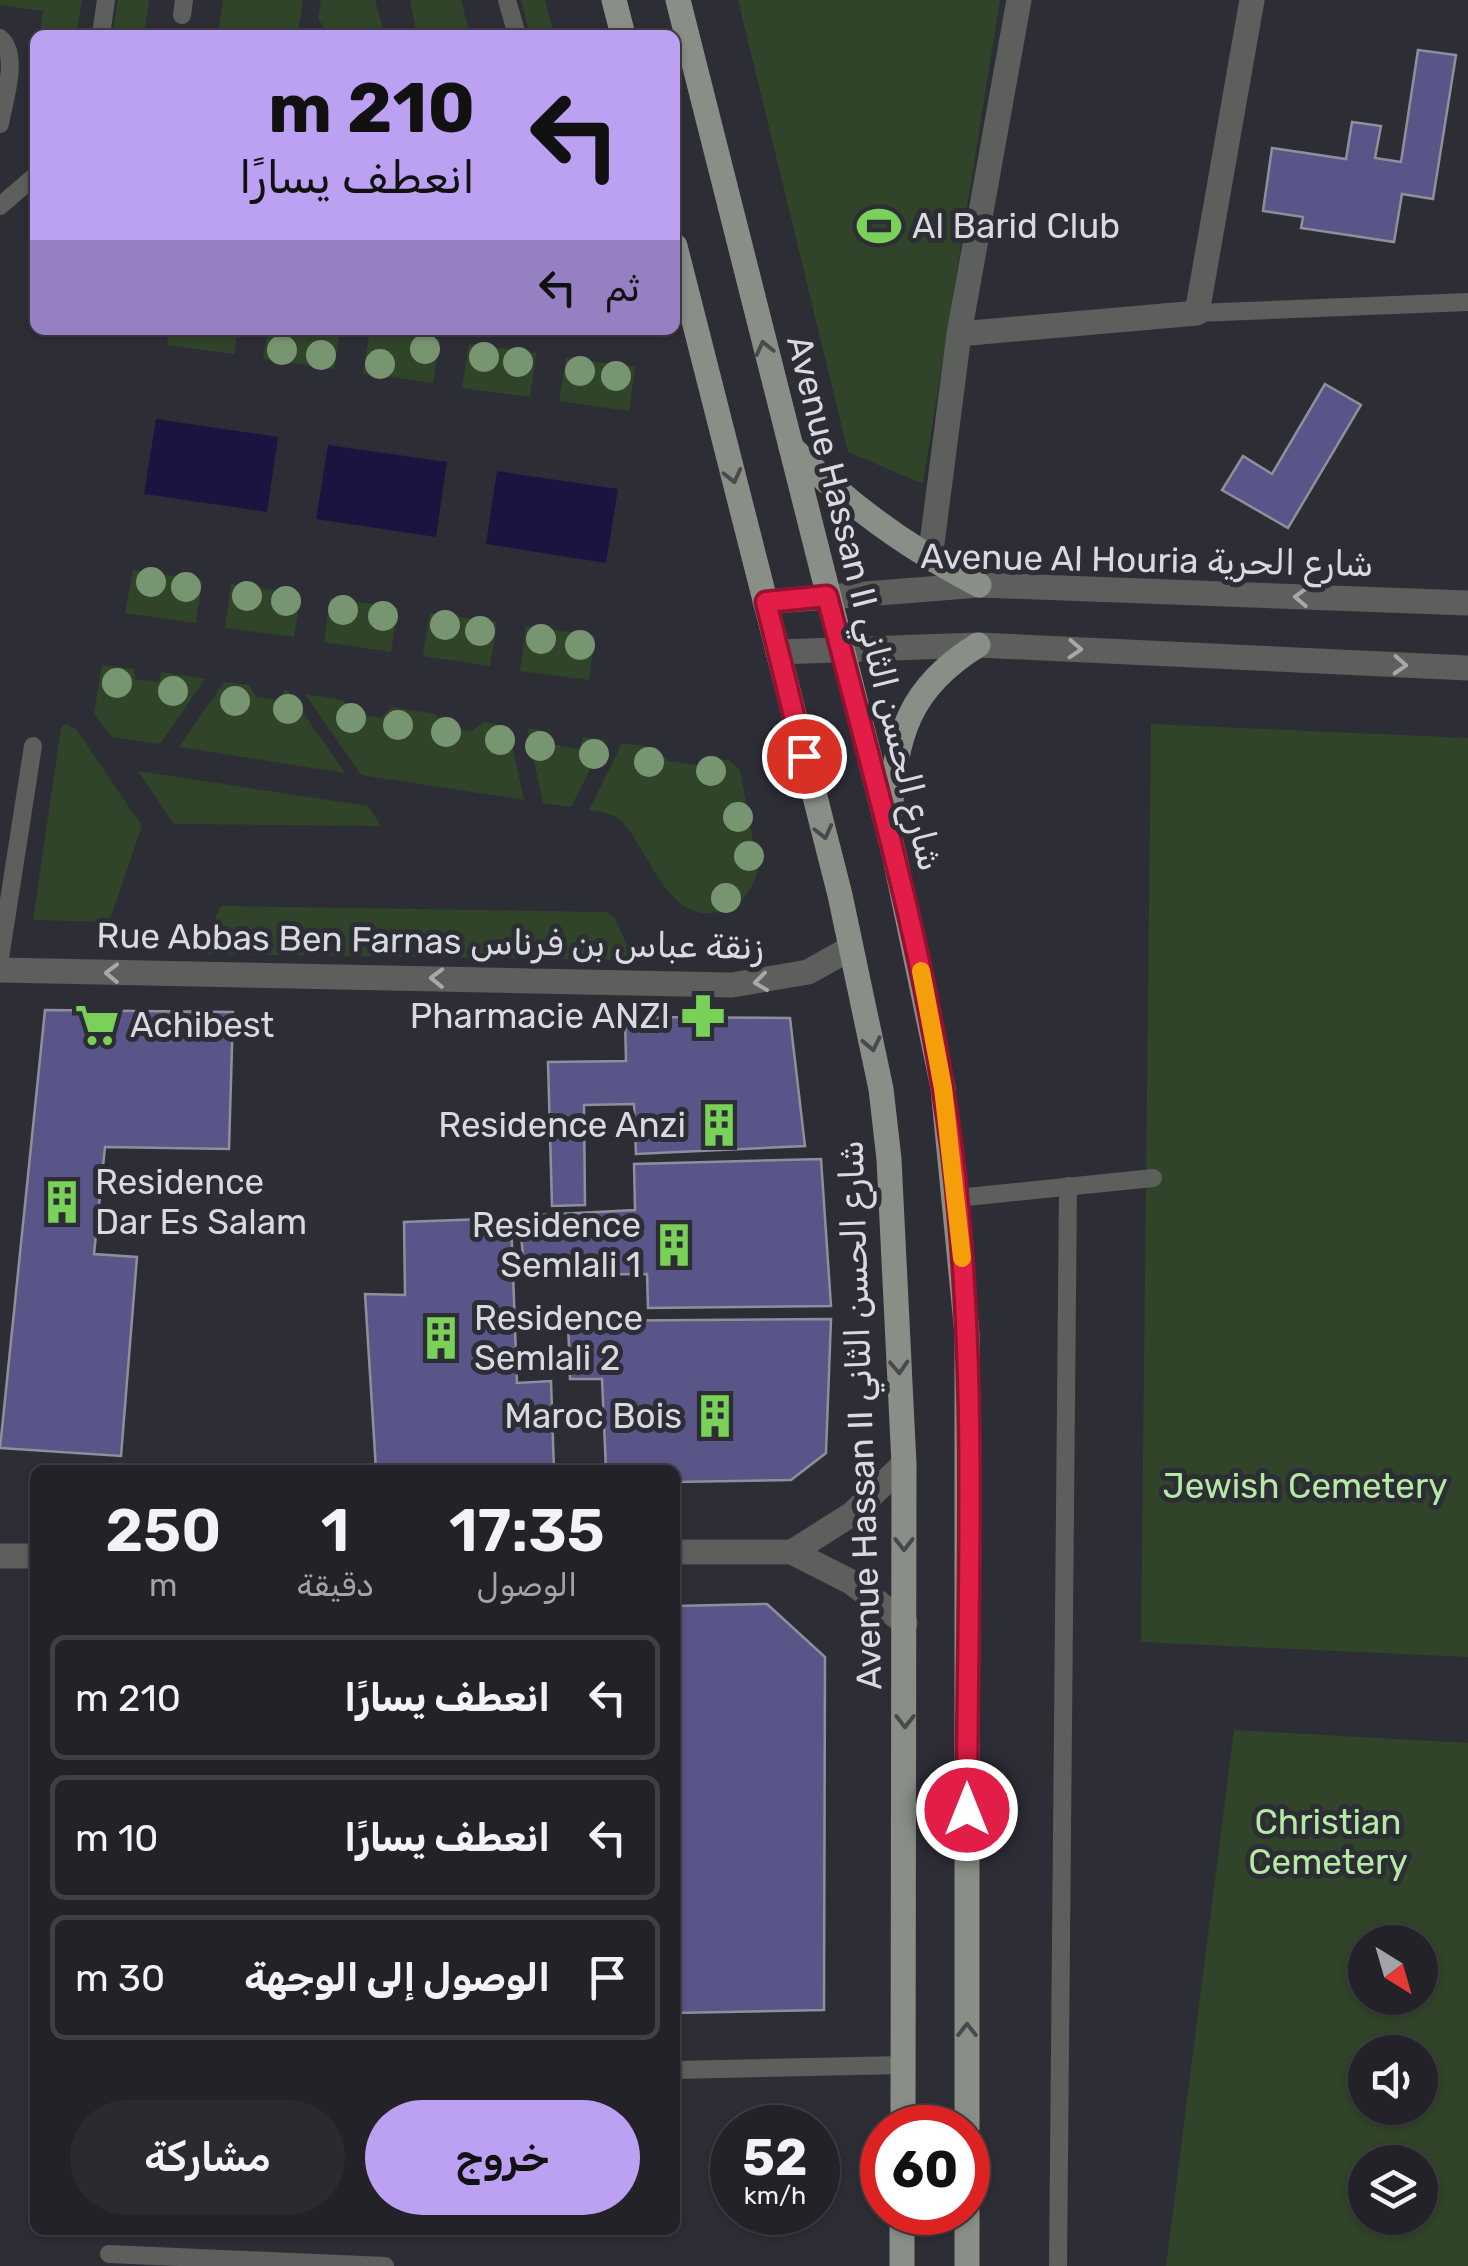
<!DOCTYPE html>
<html lang="ar">
<head>
<meta charset="utf-8">
<style>
  :root { --surface:#222228; --page:#2a2a30; --text:#f1f3f6; --muted:#a2a4a8; --line:#3f3f45; --accent:#bca0f2 }
  body { margin:0; font-family:Rubik,"Noto Naskh Arabic",sans-serif; background:var(--page); color:var(--text); direction:rtl; height:100vh; display:flex; flex-direction:column; font-size:38px; white-space:nowrap }
  * { box-sizing:border-box; margin:0 }
  p { font-size:32px; color:var(--muted) }
  .icon { flex:none; width:55px; height:55px; fill:none; stroke:currentColor; stroke-width:2; stroke-linecap:round; stroke-linejoin:round }
  .map { position:relative; flex:1; overflow:hidden; direction:ltr }
  .drawer { position:absolute; left:30px; top:1465px; width:650px; height:770px; display:flex; flex-direction:column; background:var(--surface); border-radius:15px; box-shadow:0 2px 8px #0004,0 0 0 2px var(--line); direction:rtl }
  .drawer>* { flex:none }
  .hud { position:absolute; left:30px; top:30px; width:650px; height:305px; border-radius:15px; box-shadow:0 2px 8px #0004,0 0 0 2px var(--line); direction:rtl; background:#bca0f2; color:#111; overflow:hidden }
  .needle { width:65px; rotate:143deg }
  .tools { position:absolute; left:1348px; top:1925px; display:grid; gap:20px }
  .tools a { display:grid; place-items:center; width:90px; height:90px; border-radius:50%; background:var(--surface); box-shadow:0 2px 8px #0004,0 0 0 2px var(--line); font-size:50px }
  .speed { position:absolute; left:710px; top:2105px; display:flex; gap:20px; font-size:50px; font-weight:700; text-align:center }
  .speed>* { display:grid; place-content:center; width:130px; height:130px; border-radius:50%; background:var(--surface); box-shadow:0 2px 8px #0004,0 0 0 2px var(--line); line-height:1 }
  .speed small { font-size:25px; font-weight:400 }
  .speed .limit { border:15px solid #d22; background:#fff; color:#111 }
  .pin { position:absolute; display:grid; place-items:center; width:85px; height:85px; color:#fff; margin:-42px; border:5px solid #fff; border-radius:50%; box-shadow:0 2px 10px #0007 }
  .me { position:absolute; width:110px; margin:-55px; rotate:0deg; stroke-linejoin:round; filter:drop-shadow(0 0 8px #0008) }
  .turn { display:flex; align-items:center; gap:35px; height:210px; padding:0 40px; font-size:45px }
  .turn .icon { width:130px; height:130px; stroke-width:2.5 }
  .turn b { display:block; font-size:70px; line-height:85px }
  .then { display:flex; align-items:center; height:95px; padding:0 40px; background:#0003; gap:20px; font-size:38px }
  .eta { display:flex; justify-content:space-evenly; align-items:center; height:170px; text-align:center }
  .eta b { font-size:60px; font-weight:600; line-height:70px }
  .button { display:flex; gap:20px; margin-top:auto; padding:20px 40px }
  .button a { flex:1; height:115px; border-radius:60px; background:var(--accent); color:#111; font-size:40px; font-weight:600; line-height:115px; text-align:center }
  .button a+a { background:var(--page); color:var(--text) }
  ul { padding:0; list-style:none }
  li { display:flex; align-items:center; gap:30px; height:125px; margin:0 20px 15px; padding:0 20px; border:5px solid var(--line); border-radius:15px }
  li div { flex:1 }
  li b { display:block; font-size:38px }
  li em { font-style:normal }
  .map>svg:first-child { display:block }
  .green { fill:#304429; fill-rule:evenodd }
  .water { fill:#1c1440 }
  .building { fill:#595588; stroke:#8f8f9b; stroke-width:2.5 }
  .lines { fill:none; stroke-linecap:round; stroke-linejoin:round }
  .service { stroke:#5c5f5b; stroke-width:18 }
  .minor { stroke:#5c5f5b; stroke-width:25 }
  .tertiary { stroke:#5c5f5b; stroke-width:25 }
  .primary { stroke:#898f87; stroke-width:25 }
  .tree { fill:#779571 }
  .oneway { stroke:#494a4e }
  .oneway2 { stroke:#a7a8ab }
  .route-casing { stroke:#92132f; stroke-width:25 }
  .route { stroke:#e11d48; stroke-width:18 }
  .slow { stroke:#f59e0b; stroke-width:18 }
  .labels { text-anchor:middle; stroke-width:10; stroke-linejoin:round; paint-order:stroke }
  .poi-label { font-size:35px; fill:#d9d9e0; stroke:#2d2d36; text-anchor:start }
  .street-label { font-size:35px; fill:#d9d9e0; stroke:#2d2d36 }
  .park-label { font-size:35px; fill:#b4eaa2; stroke:#2d2d36 }
</style>
</head>
<body>
<div class="map">
<svg width="1468" height="2266" viewBox="0 0 1468 2266">
  <rect width="100%" height="100%" fill="#2d2d36"/>
  <!-- green -->
  <g class="green">
    <path d="M0 0H82L76 35H40L43 11 0 5Z"/>
    <path d="M118 0H149L144 35H112Z"/>
    <path d="M223 0H303L298 32 218 35Z"/>
    <path d="M321 0H375L385 35H330L318 19Z"/>
    <path d="M410 0H461L470 35H417Z"/>
    <path d="M521 0H545L554 35H530Z"/>
    <path d="M738 0H1000L923 484 848 452Z"/>
    <path d="M169 330H238L234 354 167 345Z"/>
    <path d="M268 330H340L334 369 263 359Z"/>
    <path d="M370 330 440 339 433 383 363 373Z"/>
    <path d="M469 344 536 353 530 397 462 388Z"/>
    <path d="M566 358 635 367 629 411 559 401Z"/>
    <path d="M133 570 202 580 196 623 125 613Z"/>
    <path d="M231 584 301 594 294 637 225 628Z"/>
    <path d="M330 598 398 608 391 652 324 642Z"/>
    <path d="M430 613 497 622 490 666 423 656Z"/>
    <path d="M526 626 595 636 589 680 520 671Z"/>
    <path d="M102 665 135 669 134 679 159 682 161 672 205 679 160 744 111 737 94 713Z"/>
    <path d="M224 682 249 685 256 697 281 701 284 690 288 691 345 773 179 747Z"/>
    <path d="M305 694 343 700 355 714 381 718 392 707 435 714 447 728 472 731 484 722 508 726 524 800 361 775Z"/>
    <path d="M66 724 76 729 142 826 109 922 33 920 61 728Z"/>
    <path d="M1151 724 1468 738V1657L1141 1642Z"/>
    <path d="M527 728 539 730 550 744 580 749 583 737 605 740 571 807 543 803Z"/>
    <path d="M622 743 657 748 668 761 701 766 710 757 730 761 740 770 758 868C754 886 746 901 727 909 671 932 651 854 624 824 614 813 602 812 589 810Z"/>
    <path d="M138 771 368 806 381 826 174 824Z"/>
    <path d="M221 906 606 912 615 918 630 953 625 960 207 954 202 946Z"/>
    <path d="M1234 1730 1468 1743V2266H1166ZM1365 1942H1420V1998H1365ZM1365 2052H1420V2108H1365ZM1365 2162H1420V2218H1365Z"/>
  </g>
  <!-- water -->
  <g class="water">
    <path d="M156 419 278 437 267 512 144 494Z"/>
    <path d="M328 445 447 462 436 537 316 519Z"/>
    <path d="M497 471 618 489 606 563 486 544Z"/>
  </g>
  <!-- building -->
  <g class="building">
    <path d="M1418 50 1456 55 1433 199 1402 194 1394 242 1301 228 1303 217 1263 211 1272 148 1346 159 1352 122 1381 126 1375 158 1401 162Z"/>
    <path d="M1325 384 1361 405 1288 528 1222 490 1243 456 1272 474Z"/>
    <path d="M45 1010 233 1012 229 1149 105 1147 94 1254 137 1257 121 1456 0 1448Z"/>
    <path d="M625 1017 790 1018 805 1146 636 1154 634 1104 584 1105 585 1205 552 1206 548 1062 626 1061Z"/>
    <path d="M821 1159 831 1306 648 1308 647 1274 525 1275 519 1216 635 1210 634 1164Z"/>
    <path d="M511 1218 517 1383 551 1381 554 1470H376L365 1294 405 1295 404 1222Z"/>
    <path d="M831 1319 826 1453 791 1480 675 1482V1470H606L602 1379H570L568 1321Z"/>
    <path d="M767 1604 825 1657 824 2010 675 2013V1606Z"/>
  </g>
  <g class="lines">
    <!-- service -->
    <g class="service">
      <path d="M507 0 517 35"/>
      <path d="M182 15 184 0"/>
      <path d="M101 35 106 0"/>
      <path d="M0 38C20 55 4 100 0 124"/>
      <path d="M0 206 35 176"/>
      <path d="M1197 313 1468 302"/>
      <path d="M0 958 33 746"/>
      <path d="M957 1198 1153 1178"/>
      <path d="M675 2070 904 2065"/>
      <path d="M109 2254 385 2266"/>
      <path d="M1058 2266 1068 1186"/>
    </g>
    <!-- minor -->
    <g class="minor">
      <path d="M959 334 1197 313 1252 0"/>
      <path d="M930 559 959 334 1019 0"/>
    </g>
    <!-- tertiary -->
    <g class="tertiary">
      <path d="M765 602 979 585 1468 603"/>
      <path d="M778 652 978 645 1468 668"/>
      <path d="M0 970 732 985 808 972 851 948"/>
      <path d="M675 1552H792L851 1582 905 1623"/>
      <path d="M792 1552 852 1514 904 1464"/>
      <path d="M0 1556H35"/>
    </g>
    <!-- primary -->
    <g class="primary">
      <path d="M614 0 623 35"/>
      <path d="M678 0 895 858 943 1088 967 1334V2128"/>
      <path d="M675 246 840 895 881 1089 889 1159 904 1464 903 2128"/>
      <path d="M791 447C847 505 908 548 979 585"/>
      <path d="M890 813C896 735 908 688 978 645"/>
      <path d="M967 2212V2266"/>
      <path d="M902 2266V2212"/>
    </g>
  </g>
  <!-- trees -->
  <g class="tree">
    <circle cx="425" cy="349" r="15"/>
    <circle cx="282" cy="350" r="15"/>
    <circle cx="321" cy="355" r="15"/>
    <circle cx="484" cy="357" r="15"/>
    <circle cx="518" cy="362" r="15"/>
    <circle cx="380" cy="364" r="15"/>
    <circle cx="580" cy="371" r="15"/>
    <circle cx="616" cy="376" r="15"/>
    <circle cx="151" cy="582" r="15"/>
    <circle cx="186" cy="587" r="15"/>
    <circle cx="247" cy="596" r="15"/>
    <circle cx="286" cy="601" r="15"/>
    <circle cx="343" cy="610" r="15"/>
    <circle cx="383" cy="616" r="15"/>
    <circle cx="445" cy="625" r="15"/>
    <circle cx="480" cy="631" r="15"/>
    <circle cx="541" cy="639" r="15"/>
    <circle cx="580" cy="645" r="15"/>
    <circle cx="117" cy="683" r="15"/>
    <circle cx="173" cy="691" r="15"/>
    <circle cx="235" cy="701" r="15"/>
    <circle cx="288" cy="709" r="15"/>
    <circle cx="351" cy="718" r="15"/>
    <circle cx="398" cy="725" r="15"/>
    <circle cx="446" cy="732" r="15"/>
    <circle cx="500" cy="740" r="15"/>
    <circle cx="540" cy="746" r="15"/>
    <circle cx="594" cy="754" r="15"/>
    <circle cx="649" cy="762" r="15"/>
    <circle cx="711" cy="771" r="15"/>
    <circle cx="738" cy="817" r="15"/>
    <circle cx="749" cy="856" r="15"/>
    <circle cx="726" cy="898" r="15"/>
  </g>
  <!-- one-way arrows -->
  <defs><path id="oneway-chevron" d="M-2-3.5L2.5 0L-2 3.5" fill="none" stroke-width="1.6" stroke-linecap="round" stroke-linejoin="round" transform="scale(2.5)"/></defs>
  <g class="oneway">
    <use href="#oneway-chevron" transform="translate(764 348) rotate(-104)"/>
    <use href="#oneway-chevron" transform="translate(733 476) rotate(76)"/>
    <use href="#oneway-chevron" transform="translate(824 832) rotate(76)"/>
    <use href="#oneway-chevron" transform="translate(872 1044) rotate(78)"/>
    <use href="#oneway-chevron" transform="translate(899 1367) rotate(87)"/>
    <use href="#oneway-chevron" transform="translate(904 1544) rotate(90)"/>
    <use href="#oneway-chevron" transform="translate(905 1721) rotate(90)"/>
    <use href="#oneway-chevron" transform="translate(967 2030) rotate(-90)"/>
  </g>
  <g class="oneway2">
    <use href="#oneway-chevron" transform="translate(1301 597) rotate(-178)"/>
    <use href="#oneway-chevron" transform="translate(1075 649) rotate(3)"/>
    <use href="#oneway-chevron" transform="translate(1400 665) rotate(3)"/>
    <use href="#oneway-chevron" transform="translate(112 973) rotate(-179)"/>
    <use href="#oneway-chevron" transform="translate(437 978) rotate(-179)"/>
    <use href="#oneway-chevron" transform="translate(761 982) rotate(173)"/>
  </g>
  <g class="lines">
    <!-- route casing -->
    <g class="route-casing">
      <path id="route" d="M804 756 766 602 827 596C874 779 928 962 952 1151 979 1368 967 1591 967 1810"/>
    </g>
    <!-- route -->
    <use href="#route" class="route"/>
    <!-- slow -->
    <path class="slow" d="M921 971 943 1088 962 1258"/>
  </g>
  <!-- icons -->
  <defs>
    <g id="stadium-bare" transform="scale(3.45)"><path d="M0-5a6.5 5 0 1 0 0 10a6.5 5 0 1 0 0-10ZM-3.5-1.8h7v3.6h-7Z" fill="#79d157" stroke="#2d2d36" stroke-width="2.5" paint-order="stroke"/></g>
    <g id="pharmacy-bare" transform="scale(3.45)"><path d="M-2-6h4v4h4v4h-4v4h-4v-4h-4v-4h4Z" fill="#79d157" stroke="#2d2d36" stroke-width="2.5" paint-order="stroke"/></g>
    <g id="supermarket-bare" transform="scale(3.45)"><path d="M-6-5.5h2.5l.6 2H6L4.5 2H-2.5L-4.4-4H-6ZM-1.5 3.2a1.3 1.3 0 1 0 .1 0ZM3 3.2a1.3 1.3 0 1 0 .1 0Z" fill="#79d157" stroke="#2d2d36" stroke-width="2.5" paint-order="stroke"/></g>
    <g id="building-bare" transform="scale(3.45)"><path d="M-4-6H4V6H1V3H-1V6H-4ZM-2.5-4.3h1.7v1.8h-1.7ZM.8-4.3h1.7v1.8H.8ZM-2.5-1h1.7V.8h-1.7ZM.8-1h1.7V.8H.8Z" fill="#79d157" stroke="#2d2d36" stroke-width="2.5" paint-order="stroke"/></g>
  </defs>
  <g fill-rule="evenodd">
    <use href="#stadium-bare" x="879" y="226"/>
    <use href="#pharmacy-bare" x="703" y="1016"/>
    <use href="#supermarket-bare" x="97" y="1025"/>
    <use href="#building-bare" x="719" y="1125"/>
    <use href="#building-bare" x="62" y="1202"/>
    <use href="#building-bare" x="674" y="1245"/>
    <use href="#building-bare" x="441" y="1338"/>
    <use href="#building-bare" x="715" y="1416"/>
  </g>
  <g class="labels">
    <!-- poi labels -->
    <g class="poi-label">
      <text x="912" y="238">Al Barid Club</text>
      <text x="670" y="1028" text-anchor="end">Pharmacie ANZI</text>
      <text x="130" y="1037">Achibest</text>
      <text x="686" y="1137" text-anchor="end">Residence Anzi</text>
      <text x="95" y="1194">Residence<tspan x="95" dy="40">Dar Es Salam</tspan></text>
      <text x="641" y="1237" text-anchor="end">Residence<tspan x="641" dy="40">Semlali 1</tspan></text>
      <text x="474" y="1330">Residence<tspan x="474" dy="40">Semlali 2</tspan></text>
      <text x="682" y="1428" text-anchor="end">Maroc Bois</text>
    </g>
    <!-- street labels -->
    <g class="street-label">
      <text transform="translate(1147 560) rotate(1)" y="12">Avenue Al Houria شارع الحرية</text>
      <text transform="translate(865 603) rotate(76)" y="12">Avenue Hassan II شارع الحسن الثاني</text>
      <text transform="translate(430 941) rotate(1)" y="12">Rue Abbas Ben Farnas زنقة عباس بن فرناس</text>
      <text transform="translate(860 1415) rotate(-92)" y="12">Avenue Hassan II شارع الحسن الثاني</text>
    </g>
    <!-- park labels -->
    <g class="park-label">
      <text x="1305" y="1498">Jewish Cemetery</text>
      <text x="1328" y="1834">Christian<tspan x="1328" dy="40">Cemetery</tspan></text>
    </g>
  </g>
</svg>
<div class="tools">
<a><svg class="needle" viewBox="-14 -14 28 28"><path d="M0-13l5 13h-10z" fill="#e53935"/><path d="M0 13l5-13h-10z" fill="#a2a4a8"/></svg></a>
<a><svg class="icon" aria-label="sound" viewBox="0 0 24 24"><path d="M4 9h4l5-4v14l-5-4H4zM17 9q2 3 0 6"/></svg></a>
<a><svg class="icon" aria-label="layers" viewBox="0 0 24 24"><path d="M12 4l9 5-9 5-9-5zM3 14l9 5 9-5"/></svg></a>
</div>
<div class="speed"><div>52<small>km/h</small></div><div class="limit">60</div></div>
<div class="pin" style="left:804px;top:756px;background:#d93025"><svg class="icon" aria-label="arrive" viewBox="0 0 24 24"><path d="M6 21V4h12l-3 4 3 4H6"/></svg></div>
<svg class="me" style="left:967px;top:1810px" viewBox="-20 -20 40 40"><circle r="17" fill="#e11d48" stroke="#fff" stroke-width="3"/><path d="M0-11L8 9 0 5-8 9z" fill="#fff"/></svg>
<div class="hud">
<div class="turn"><svg class="icon" aria-label="left" viewBox="0 0 24 24"><path d="M17 20v-9H6M10 6l-5 5 5 5"/></svg><div><b>210 m</b>انعطف يسارًا</div></div>
<div class="then">ثم<svg class="icon" aria-label="left" viewBox="0 0 24 24"><path d="M17 20v-9H6M10 6l-5 5 5 5"/></svg></div>
</div>
<section class="drawer">
<div class="eta">
<div><b>17:35</b><p>الوصول</p></div>
<div><b>1</b><p>دقيقة</p></div>
<div><b>250</b><p>m</p></div>
</div>
<ul>
<li><svg class="icon" aria-label="left" viewBox="0 0 24 24"><path d="M17 20v-9H6M10 6l-5 5 5 5"/></svg><div><b>انعطف يسارًا</b></div><em>210 m</em></li>
<li><svg class="icon" aria-label="left" viewBox="0 0 24 24"><path d="M17 20v-9H6M10 6l-5 5 5 5"/></svg><div><b>انعطف يسارًا</b></div><em>10 m</em></li>
<li><svg class="icon" aria-label="arrive" viewBox="0 0 24 24"><path d="M6 21V4h12l-3 4 3 4H6"/></svg><div><b>الوصول إلى الوجهة</b></div><em>30 m</em></li>
</ul>
<div class="button"><a>خروج</a><a>مشاركة</a></div>
</section>
</div>
</body>
</html>
